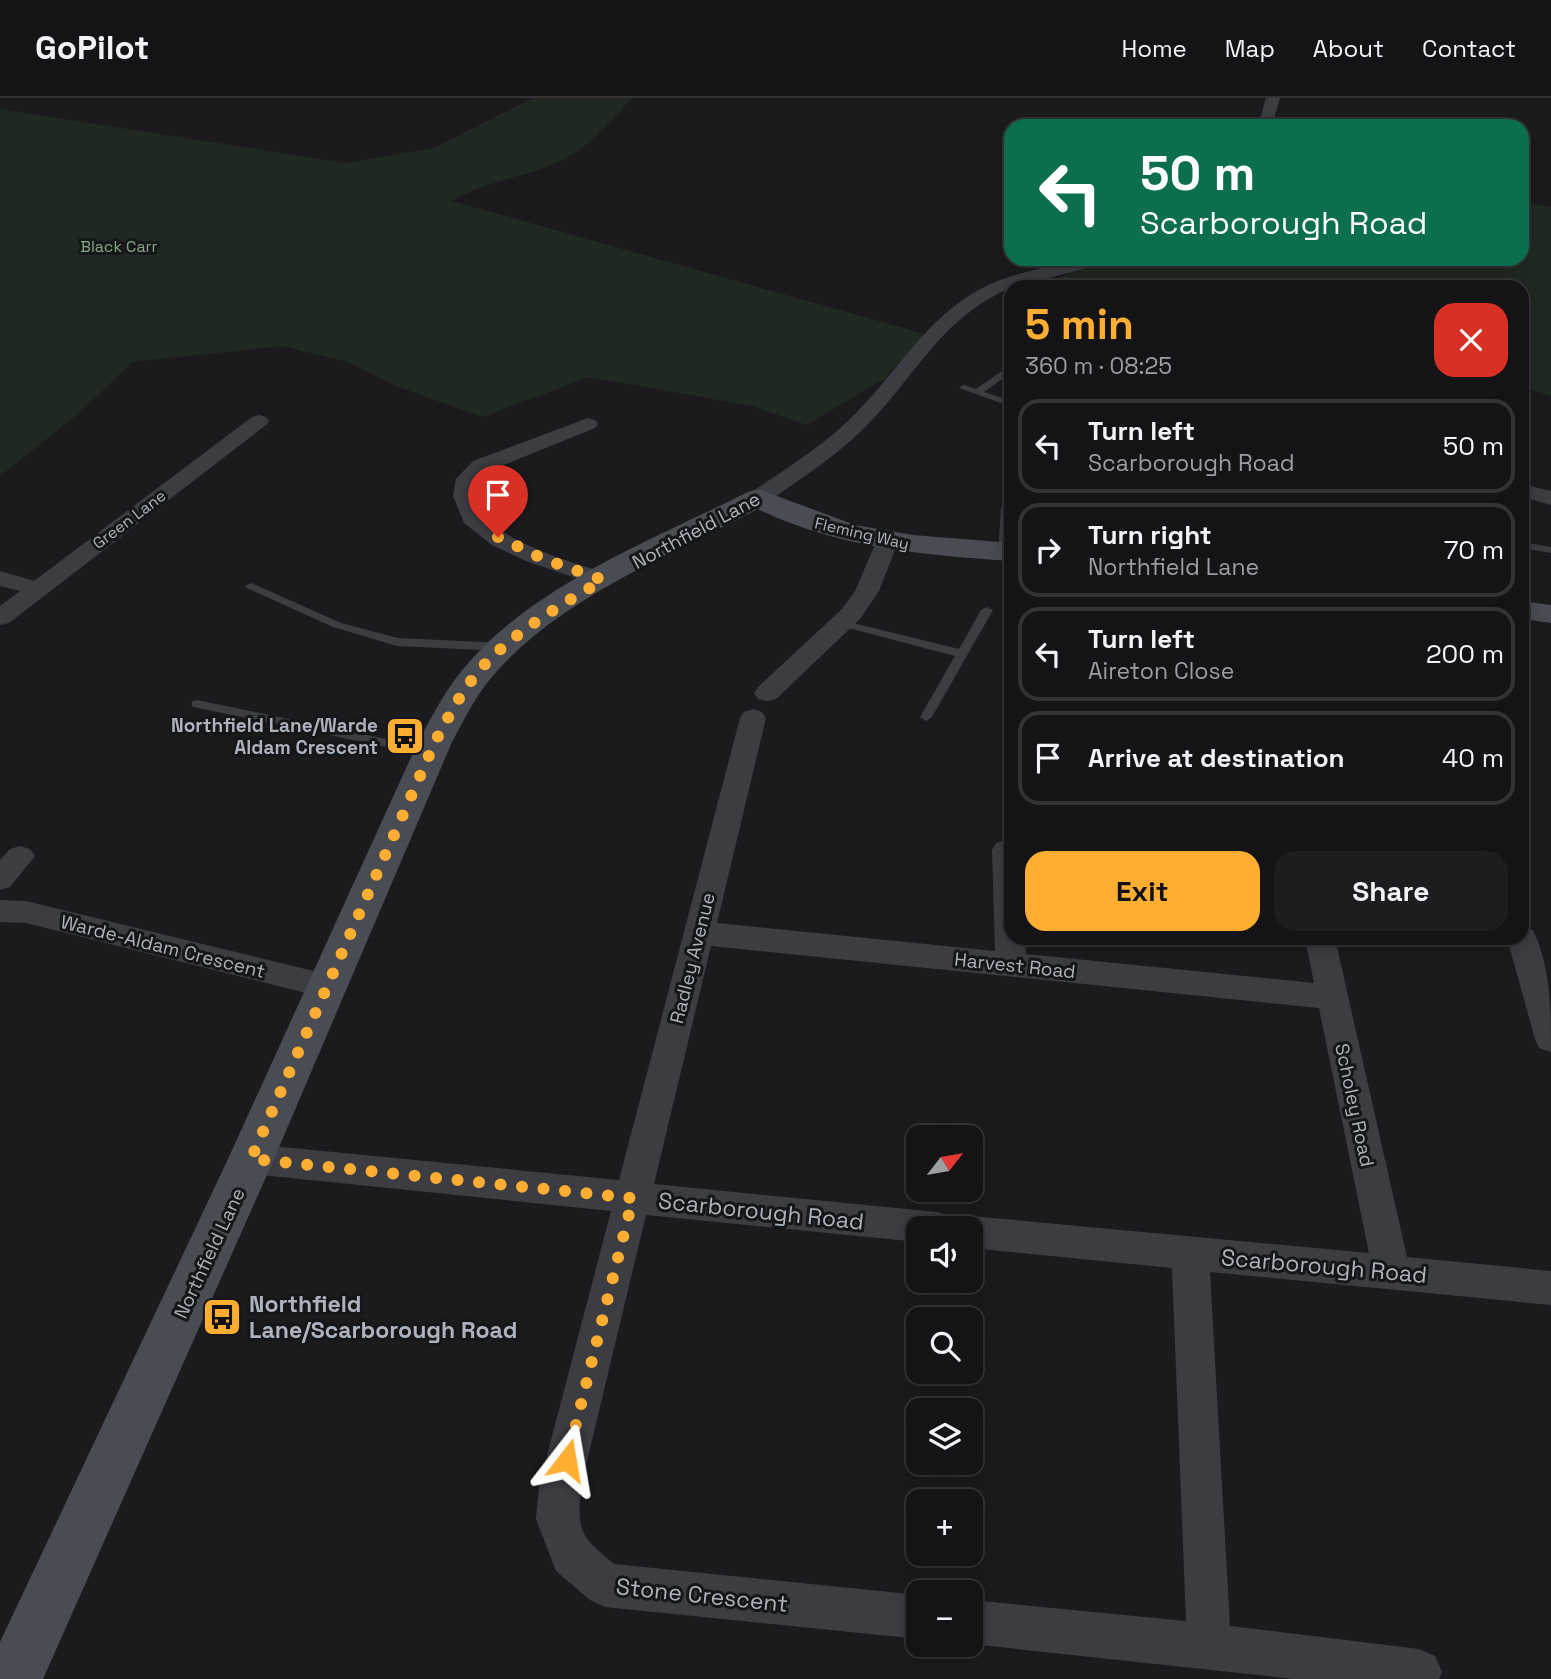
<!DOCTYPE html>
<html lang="en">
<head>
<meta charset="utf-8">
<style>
  :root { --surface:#141416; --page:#1d1d1f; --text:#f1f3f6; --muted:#9d9ea1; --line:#333335; --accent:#ffae31 }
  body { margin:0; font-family:"Space Grotesk",sans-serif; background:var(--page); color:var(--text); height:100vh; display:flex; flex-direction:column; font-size:26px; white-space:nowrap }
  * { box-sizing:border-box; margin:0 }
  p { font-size:23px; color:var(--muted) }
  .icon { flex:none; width:38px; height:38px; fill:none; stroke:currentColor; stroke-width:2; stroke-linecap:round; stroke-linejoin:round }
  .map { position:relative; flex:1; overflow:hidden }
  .panel { position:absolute; left:1004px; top:182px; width:525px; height:665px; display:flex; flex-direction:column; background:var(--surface); border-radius:21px; box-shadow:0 4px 18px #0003,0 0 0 2px var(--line) }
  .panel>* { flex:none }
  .top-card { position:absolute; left:1004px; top:21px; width:525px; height:147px; border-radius:21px; box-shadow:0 4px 18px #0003,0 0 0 2px var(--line); background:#0b6e4f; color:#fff; overflow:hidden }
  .needle { width:46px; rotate:59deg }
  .fabs { position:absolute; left:906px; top:1027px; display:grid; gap:14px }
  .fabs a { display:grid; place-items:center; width:77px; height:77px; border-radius:14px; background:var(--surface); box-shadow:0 4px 18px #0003,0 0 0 2px var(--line); font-size:35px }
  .pin { position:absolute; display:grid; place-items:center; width:60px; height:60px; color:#fff; margin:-72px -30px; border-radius:50% 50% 50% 0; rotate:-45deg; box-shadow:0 0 7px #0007 }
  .pin .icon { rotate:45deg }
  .me { position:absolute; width:77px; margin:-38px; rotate:14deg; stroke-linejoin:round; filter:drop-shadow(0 0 5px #0008) }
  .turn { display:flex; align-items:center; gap:24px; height:147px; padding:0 21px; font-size:32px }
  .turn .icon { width:91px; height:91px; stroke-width:2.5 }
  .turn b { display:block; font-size:49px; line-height:60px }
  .round { display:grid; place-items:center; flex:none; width:74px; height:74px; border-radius:21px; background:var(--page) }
  .headline { display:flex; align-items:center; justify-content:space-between; height:119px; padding:0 21px }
  h1 { font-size:42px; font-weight:800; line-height:52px; color:var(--accent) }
  .action { display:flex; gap:14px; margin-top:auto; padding:14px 21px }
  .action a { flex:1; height:80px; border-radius:21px; background:var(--accent); color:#111; font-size:28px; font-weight:800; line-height:80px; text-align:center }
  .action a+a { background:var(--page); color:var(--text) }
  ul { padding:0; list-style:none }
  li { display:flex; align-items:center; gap:21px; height:94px; margin:0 14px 10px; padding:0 7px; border:4px solid var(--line); border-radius:21px }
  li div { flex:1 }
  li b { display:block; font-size:26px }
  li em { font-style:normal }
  header { display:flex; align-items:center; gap:42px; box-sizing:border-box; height:98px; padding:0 35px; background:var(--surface); border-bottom:2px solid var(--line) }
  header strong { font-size:33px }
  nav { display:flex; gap:38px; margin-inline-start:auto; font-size:24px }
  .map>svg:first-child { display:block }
  .green { fill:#202921 }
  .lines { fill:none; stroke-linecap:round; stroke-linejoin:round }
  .lane { fill:#3b3d43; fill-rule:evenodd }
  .street { fill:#3b3d43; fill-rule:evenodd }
  .secondary { fill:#494c53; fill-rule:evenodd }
  .route { stroke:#ffae31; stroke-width:12; stroke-dasharray:0 21.6 }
  .labels { text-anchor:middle; stroke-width:6; stroke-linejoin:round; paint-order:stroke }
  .far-park-label { font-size:16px; fill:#82aa82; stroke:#151618 }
  .far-street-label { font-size:16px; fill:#acb3be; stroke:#151618 }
  .street-label { font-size:19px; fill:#acb3be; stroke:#151618 }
  .poi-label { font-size:19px; font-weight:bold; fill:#acb3be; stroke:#151618; text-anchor:end }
  .near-street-label { font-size:23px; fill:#acb3be; stroke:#151618 }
  .near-poi-label { font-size:23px; font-weight:bold; fill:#acb3be; stroke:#151618; text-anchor:start }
</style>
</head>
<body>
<header>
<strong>GoPilot</strong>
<nav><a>Home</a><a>Map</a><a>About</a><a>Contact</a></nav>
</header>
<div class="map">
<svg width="1551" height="1581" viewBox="0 0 1551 1581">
  <rect width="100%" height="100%" fill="#1b1b1d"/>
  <!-- green -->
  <g class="green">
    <path d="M533 0H631C612 25 588 50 558 64 524 80 484 83 452 103L925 236 884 281 807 327 752 308 589 279 483 319 396 288 348 264 281 248 132 264 83 312 0 378V11L346 65 434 50Z"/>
    <path d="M1523 104 1551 109V298L1523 290 1522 189H1030L1114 161H1522Z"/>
  </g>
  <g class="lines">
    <!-- lane -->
    <g class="lane">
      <path d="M1012 266V274L984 294 1012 303V309L959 290 964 287 976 291Z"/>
      <path d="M1522 444 1551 449V455L1522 450Z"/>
      <path d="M251 485 341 525 398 540 503 545 509 549 503 553 397 548 333 529 247 490 245 488Z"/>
      <path d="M987 509 993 512 932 619 926 623 920 619 955 558 837 527 835 525 841 522 959 551 981 512Z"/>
      <path d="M197 602 430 650 436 654 430 658 193 609 191 606 193 603Z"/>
    </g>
    <!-- street -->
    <g class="street">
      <path d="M1266 0H1280L1272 28H1258Z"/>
      <path d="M1076 161H1102C1091 174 1030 182 1012 189 1000 194 986 202 975 210 933 239 906 287 871 323 840 356 802 380 766 405H750L747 400 750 395C787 370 825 347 856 315 896 275 925 223 975 194 1005 176 1042 171 1076 161Z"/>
      <path d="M259 317 266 319 269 323 266 327 9 525 0 527V508L20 493 0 488V473L34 483 252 319Z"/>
      <path d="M588 320 595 322 598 326 595 330 489 373 477 382C457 436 575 464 610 477L614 482 610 487 602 489 526 463 492 447 464 425 453 398 456 381 473 363Z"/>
      <path d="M1522 386 1551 393V407L1522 399Z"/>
      <path d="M1012 403V461L1002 459 998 454 1001 410 1004 405Z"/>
      <path d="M887 437 895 439 898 444 879 493 860 521 776 601 767 603 758 601 754 595 758 589 842 511 855 493 876 444 879 439Z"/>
      <path d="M753 611 762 614 766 620 717 825 995 853 992 752 996 745 1006 742 1012 743V840H1025L1026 856 1314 885 1305 840H1335L1407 1159 1551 1173V1207L1210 1174 1230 1528 1419 1551 1435 1558 1442 1574 1439 1581H1294L971 1546V1502L1186 1523 1172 1170 971 1150V1130H919V1144L646 1117 581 1388C577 1433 579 1437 614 1466L919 1497V1541L605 1509 590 1502 556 1473 536 1421 539 1388 611 1113 251 1076 239 1072 233 1061 239 1050 251 1046 619 1082 740 620 744 614ZM711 848 1319 910 1369 1155 971 1118 958 1122 955 1129 950 1118 937 1114 654 1086Z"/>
      <path d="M20 748 30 751 35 758 10 789 0 792V762L10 751Z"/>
      <path d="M0 802 26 803 326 876 337 879 342 888 337 897 326 900 26 825 0 824Z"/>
      <path d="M1522 829 1533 832C1551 870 1551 912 1551 954L1539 950 1535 941 1507 840H1522Z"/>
    </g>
    <!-- secondary -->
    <g class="secondary">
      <path d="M758 391 855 427 913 437 1012 445V463C924 457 838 450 758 411 670 457 556 502 491 580 475 599 464 622 452 644L274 1061 43 1581H0V1544L228 1061 418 644C433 616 448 587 470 563 539 485 656 440 748 394Z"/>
      <path d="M1522 503 1551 507V525L1522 521Z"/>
    </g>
  </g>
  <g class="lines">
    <!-- route -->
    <path class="route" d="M498 439 544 461 603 482C563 506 521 530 488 563 465 586 450 616 435 644L251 1061 633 1100 567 1362"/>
  </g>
  <!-- icons -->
  <defs>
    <g id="bus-square" transform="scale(2.0125)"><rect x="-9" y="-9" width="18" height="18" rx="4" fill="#ffae31" stroke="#151618"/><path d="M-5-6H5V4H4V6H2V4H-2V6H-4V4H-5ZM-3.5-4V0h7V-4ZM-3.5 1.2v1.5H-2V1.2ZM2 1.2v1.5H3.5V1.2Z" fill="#111"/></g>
  </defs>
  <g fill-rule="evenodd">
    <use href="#bus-square" x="405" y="638"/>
    <use href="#bus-square" x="222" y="1219"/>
  </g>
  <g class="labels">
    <!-- far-park labels -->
    <g class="far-park-label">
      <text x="119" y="154">Black Carr</text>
    </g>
    <!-- far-street labels -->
    <g class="far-street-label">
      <text transform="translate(129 421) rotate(-37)" y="6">Green Lane</text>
      <text transform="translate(862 435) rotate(13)" y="6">Fleming Way</text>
    </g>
    <!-- street labels -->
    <g class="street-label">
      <text transform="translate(696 432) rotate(-28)" y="7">Northfield Lane</text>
      <text transform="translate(163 848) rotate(14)" y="7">Warde-Aldam Crescent</text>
      <text transform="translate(692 860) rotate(-76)" y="7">Radley Avenue</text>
      <text transform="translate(1015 867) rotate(6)" y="7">Harvest Road</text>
      <text transform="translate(1355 1007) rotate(78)" y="7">Scholey Road</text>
      <text transform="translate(209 1155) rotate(-65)" y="7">Northfield Lane</text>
    </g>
    <!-- poi labels -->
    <g class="poi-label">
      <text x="378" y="634">Northfield Lane/Warde<tspan x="378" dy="22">Aldam Crescent</tspan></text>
    </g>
    <!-- near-street labels -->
    <g class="near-street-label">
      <text transform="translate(761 1113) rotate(6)" y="8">Scarborough Road</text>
      <text transform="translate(1324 1168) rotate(5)" y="8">Scarborough Road</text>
      <text transform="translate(702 1497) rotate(6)" y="8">Stone Crescent</text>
    </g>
    <!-- near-poi labels -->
    <g class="near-poi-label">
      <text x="249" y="1214">Northfield<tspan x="249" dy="26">Lane/Scarborough Road</tspan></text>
    </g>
  </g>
</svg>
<div class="fabs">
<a><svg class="needle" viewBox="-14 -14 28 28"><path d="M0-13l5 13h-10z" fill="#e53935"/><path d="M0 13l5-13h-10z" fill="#9d9ea1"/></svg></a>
<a><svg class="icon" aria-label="sound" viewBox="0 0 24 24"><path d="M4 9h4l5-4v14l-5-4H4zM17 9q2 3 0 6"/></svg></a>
<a><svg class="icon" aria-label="search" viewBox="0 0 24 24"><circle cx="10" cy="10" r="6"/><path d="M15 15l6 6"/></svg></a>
<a><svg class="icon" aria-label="layers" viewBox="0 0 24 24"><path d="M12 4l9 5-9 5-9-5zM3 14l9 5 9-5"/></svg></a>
<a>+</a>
<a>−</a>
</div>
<div class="pin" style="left:498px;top:439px;background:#d93025"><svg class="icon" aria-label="arrive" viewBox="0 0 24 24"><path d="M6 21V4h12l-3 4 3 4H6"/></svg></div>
<svg class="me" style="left:567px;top:1362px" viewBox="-20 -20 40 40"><path d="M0-17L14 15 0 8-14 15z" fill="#ffae31" stroke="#fff" stroke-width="4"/></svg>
<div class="top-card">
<div class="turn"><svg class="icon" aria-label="left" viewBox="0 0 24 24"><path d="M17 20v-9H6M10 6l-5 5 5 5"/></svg><div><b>50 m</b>Scarborough Road</div></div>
</div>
<section class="panel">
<div class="headline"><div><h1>5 min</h1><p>360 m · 08:25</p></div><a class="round" style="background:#d93025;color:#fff"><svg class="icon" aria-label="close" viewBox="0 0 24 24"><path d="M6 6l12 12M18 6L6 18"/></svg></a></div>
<ul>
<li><svg class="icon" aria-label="left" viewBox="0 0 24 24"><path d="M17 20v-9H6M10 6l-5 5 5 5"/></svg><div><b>Turn left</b><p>Scarborough Road</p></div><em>50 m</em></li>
<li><svg class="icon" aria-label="right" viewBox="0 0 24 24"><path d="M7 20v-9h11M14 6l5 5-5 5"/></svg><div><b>Turn right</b><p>Northfield Lane</p></div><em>70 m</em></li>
<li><svg class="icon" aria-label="left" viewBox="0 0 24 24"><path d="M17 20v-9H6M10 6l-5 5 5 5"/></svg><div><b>Turn left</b><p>Aireton Close</p></div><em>200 m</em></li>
<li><svg class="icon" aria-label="arrive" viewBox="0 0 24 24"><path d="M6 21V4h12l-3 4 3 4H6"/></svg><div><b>Arrive at destination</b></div><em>40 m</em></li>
</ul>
<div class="action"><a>Exit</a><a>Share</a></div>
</section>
</div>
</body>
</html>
